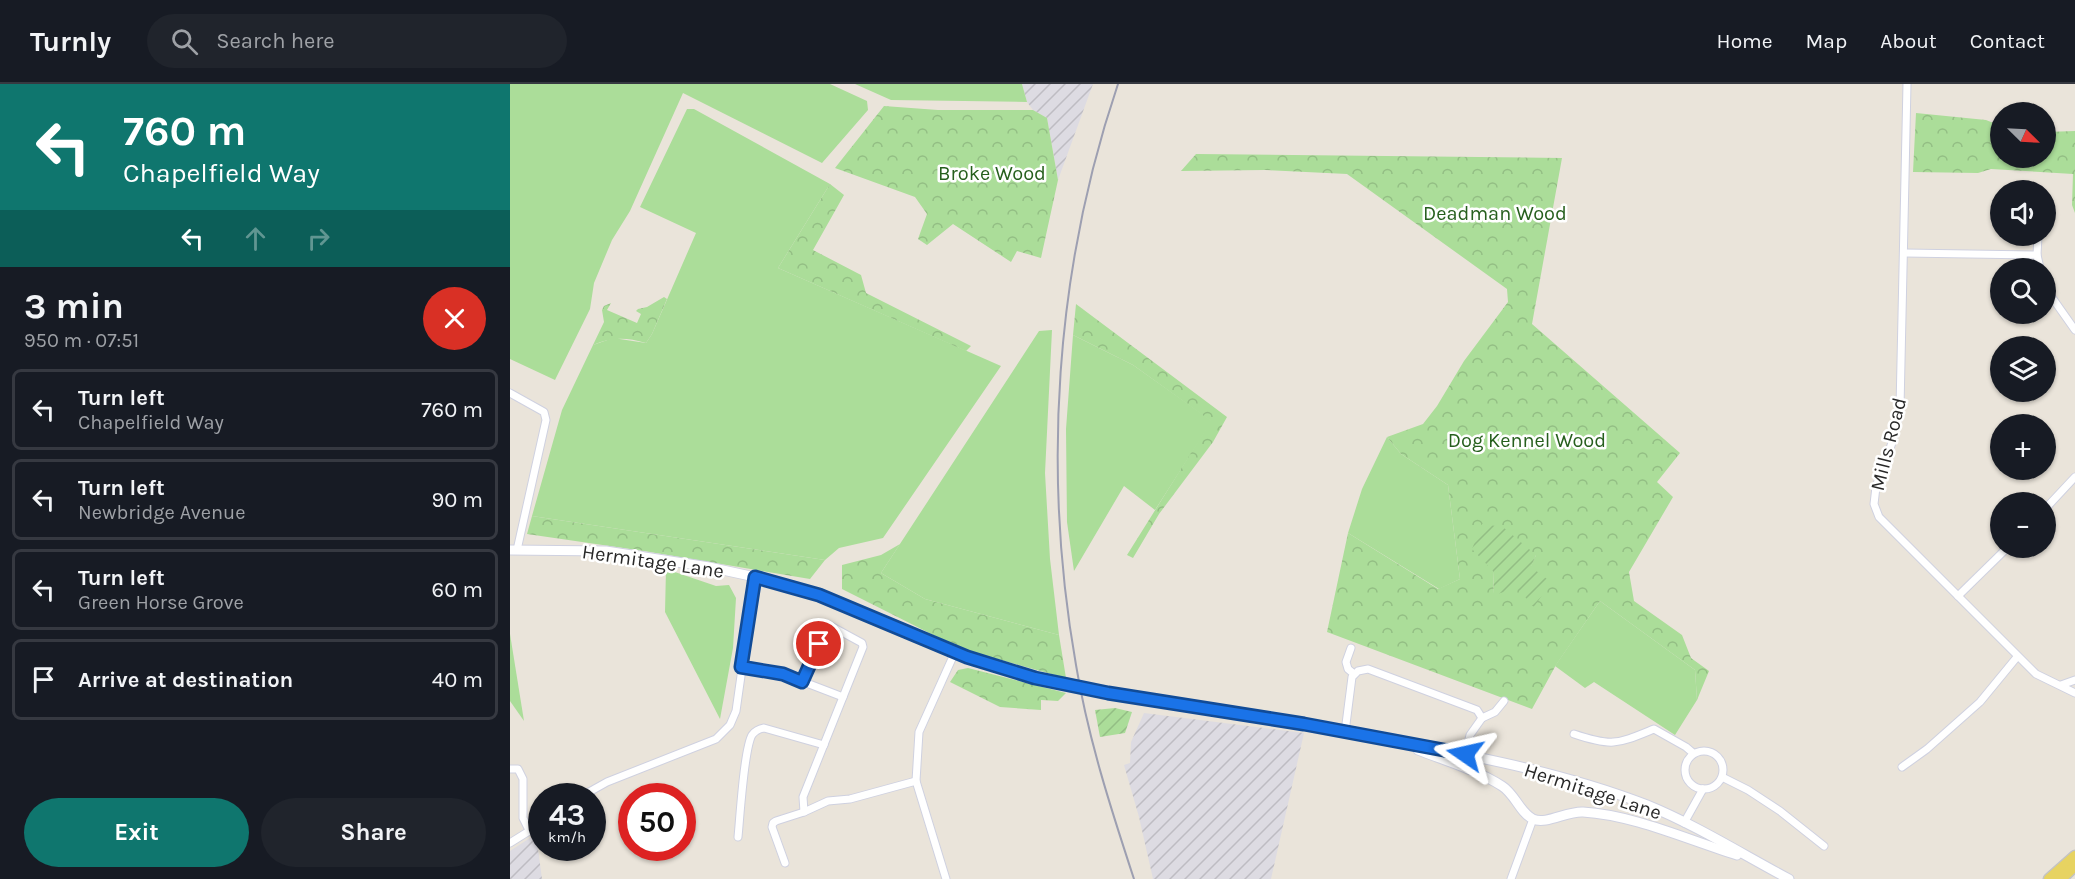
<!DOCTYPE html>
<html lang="en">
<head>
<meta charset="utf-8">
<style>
  :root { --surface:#171b24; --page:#20242c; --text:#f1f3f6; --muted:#9ea1a6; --line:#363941; --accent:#0f766e }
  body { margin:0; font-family:Karla,sans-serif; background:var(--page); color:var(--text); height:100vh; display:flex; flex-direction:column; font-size:22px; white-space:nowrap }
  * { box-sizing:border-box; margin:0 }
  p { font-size:20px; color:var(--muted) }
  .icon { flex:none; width:33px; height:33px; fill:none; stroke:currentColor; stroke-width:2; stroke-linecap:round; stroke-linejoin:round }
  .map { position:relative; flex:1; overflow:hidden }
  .sheet { display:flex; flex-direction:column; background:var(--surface); width:510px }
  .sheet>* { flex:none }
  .hud { background:#0f766e; color:#fff; overflow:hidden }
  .needle { width:39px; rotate:114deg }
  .buttons { position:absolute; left:1480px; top:18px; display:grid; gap:12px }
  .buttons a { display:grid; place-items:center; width:66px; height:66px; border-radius:50%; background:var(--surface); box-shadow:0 2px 4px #0004; font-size:30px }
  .speed { position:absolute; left:18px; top:699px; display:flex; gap:12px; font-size:30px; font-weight:700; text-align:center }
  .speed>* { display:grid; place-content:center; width:78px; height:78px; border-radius:50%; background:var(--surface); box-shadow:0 2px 4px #0004; line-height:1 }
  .speed small { font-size:15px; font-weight:400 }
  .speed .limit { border:9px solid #d22; background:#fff; color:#111 }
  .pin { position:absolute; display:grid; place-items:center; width:51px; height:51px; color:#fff; margin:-26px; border:3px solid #fff; border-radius:50%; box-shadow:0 2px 6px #0007 }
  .me { position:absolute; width:66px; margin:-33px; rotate:281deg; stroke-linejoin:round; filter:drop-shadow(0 0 4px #0008) }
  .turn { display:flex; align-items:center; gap:21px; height:126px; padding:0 24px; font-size:27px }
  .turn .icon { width:78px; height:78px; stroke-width:2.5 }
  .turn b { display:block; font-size:42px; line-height:51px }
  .lanes { display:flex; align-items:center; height:57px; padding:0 24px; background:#0003; justify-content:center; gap:30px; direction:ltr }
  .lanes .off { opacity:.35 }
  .round { display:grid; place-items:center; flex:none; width:63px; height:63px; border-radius:32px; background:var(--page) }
  .head { display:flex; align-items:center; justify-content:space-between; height:102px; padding:0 24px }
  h1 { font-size:36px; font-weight:700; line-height:45px }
  .primary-button { display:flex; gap:12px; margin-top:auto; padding:12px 24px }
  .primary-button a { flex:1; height:69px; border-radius:36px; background:var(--accent); color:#fff; font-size:24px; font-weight:700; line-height:69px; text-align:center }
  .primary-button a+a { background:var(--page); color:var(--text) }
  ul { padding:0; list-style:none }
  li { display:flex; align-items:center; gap:18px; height:81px; margin:0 12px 9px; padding:0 12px; border:3px solid var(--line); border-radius:9px }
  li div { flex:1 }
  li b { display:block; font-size:22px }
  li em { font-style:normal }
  header { display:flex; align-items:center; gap:36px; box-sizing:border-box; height:84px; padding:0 30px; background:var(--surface); border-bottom:2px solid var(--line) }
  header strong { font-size:28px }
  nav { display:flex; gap:33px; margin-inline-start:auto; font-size:21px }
  .search { width:420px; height:54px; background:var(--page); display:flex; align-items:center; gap:15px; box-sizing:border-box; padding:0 21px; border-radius:33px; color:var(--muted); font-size:22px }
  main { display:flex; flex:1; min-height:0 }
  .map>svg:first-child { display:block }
  .industrial { fill:url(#industrial-furrows) }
  .grass { fill:#abdd99 }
  .forest { fill:url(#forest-crowns); fill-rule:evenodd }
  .garden { fill:url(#garden-furrows) }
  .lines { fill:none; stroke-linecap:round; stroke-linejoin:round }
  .street-casing { stroke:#cfd1e0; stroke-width:9 }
  .secondary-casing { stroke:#cfd1e0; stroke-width:11 }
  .primary-casing { stroke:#c3c3c3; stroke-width:13 }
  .street { stroke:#fff; stroke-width:7 }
  .secondary { stroke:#fff; stroke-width:9 }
  .primary { stroke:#e7d361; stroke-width:10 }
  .rail { stroke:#9d9fb1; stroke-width:2 }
  .secondary-bridge-casing { stroke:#cfd1e0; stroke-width:11; stroke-linecap:butt }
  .secondary-bridge { stroke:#fff; stroke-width:9 }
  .route-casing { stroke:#114b97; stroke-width:15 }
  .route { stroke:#1a73e8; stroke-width:10 }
  .labels { text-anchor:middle; stroke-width:5; stroke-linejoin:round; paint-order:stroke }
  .park-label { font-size:20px; fill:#265f1d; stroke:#fff }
  .street-label { font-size:20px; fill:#282828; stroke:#fff }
</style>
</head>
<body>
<header>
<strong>Turnly</strong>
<div class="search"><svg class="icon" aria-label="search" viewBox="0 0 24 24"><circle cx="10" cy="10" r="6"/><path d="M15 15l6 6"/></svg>Search here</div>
<nav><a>Home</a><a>Map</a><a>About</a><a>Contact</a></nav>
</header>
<main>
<section class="sheet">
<div class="hud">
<div class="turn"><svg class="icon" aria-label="left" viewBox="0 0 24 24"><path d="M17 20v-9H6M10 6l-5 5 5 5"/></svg><div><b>760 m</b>Chapelfield Way</div></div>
<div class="lanes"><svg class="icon" aria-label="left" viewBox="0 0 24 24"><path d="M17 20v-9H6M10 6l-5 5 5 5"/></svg><svg class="icon off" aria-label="ahead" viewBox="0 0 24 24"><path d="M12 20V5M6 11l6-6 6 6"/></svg><svg class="icon off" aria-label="right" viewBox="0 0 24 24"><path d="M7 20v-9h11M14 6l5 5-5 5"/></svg></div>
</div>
<div class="head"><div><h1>3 min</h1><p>950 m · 07:51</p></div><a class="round" style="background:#d93025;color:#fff"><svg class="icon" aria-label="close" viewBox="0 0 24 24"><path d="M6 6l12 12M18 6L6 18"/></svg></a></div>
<ul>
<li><svg class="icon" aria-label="left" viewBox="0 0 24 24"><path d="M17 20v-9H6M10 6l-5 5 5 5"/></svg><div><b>Turn left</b><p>Chapelfield Way</p></div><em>760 m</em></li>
<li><svg class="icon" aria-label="left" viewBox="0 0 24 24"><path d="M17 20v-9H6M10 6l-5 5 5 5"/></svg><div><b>Turn left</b><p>Newbridge Avenue</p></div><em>90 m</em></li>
<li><svg class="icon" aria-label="left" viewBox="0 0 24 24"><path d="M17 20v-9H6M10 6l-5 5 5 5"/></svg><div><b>Turn left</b><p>Green Horse Grove</p></div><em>60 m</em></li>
<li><svg class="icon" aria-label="arrive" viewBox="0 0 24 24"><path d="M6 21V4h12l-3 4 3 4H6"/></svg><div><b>Arrive at destination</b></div><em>40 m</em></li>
</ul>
<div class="primary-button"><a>Exit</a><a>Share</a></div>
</section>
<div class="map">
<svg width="1565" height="795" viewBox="0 0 1565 795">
  <defs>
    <pattern id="industrial-furrows" width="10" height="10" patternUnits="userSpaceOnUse" patternTransform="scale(1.5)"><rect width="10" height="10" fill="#dddbe2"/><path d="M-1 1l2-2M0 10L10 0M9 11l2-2" fill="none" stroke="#bebcc2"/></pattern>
    <pattern id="forest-crowns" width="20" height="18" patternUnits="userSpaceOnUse" patternTransform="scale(1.5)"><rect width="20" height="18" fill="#abdd99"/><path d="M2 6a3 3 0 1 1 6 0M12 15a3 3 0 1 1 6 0" fill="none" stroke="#93be84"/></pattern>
    <pattern id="garden-furrows" width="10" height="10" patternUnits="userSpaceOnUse" patternTransform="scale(1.5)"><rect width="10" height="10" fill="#abdd99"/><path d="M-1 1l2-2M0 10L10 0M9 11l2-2" fill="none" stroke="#93be84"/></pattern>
  </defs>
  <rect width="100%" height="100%" fill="#eae4da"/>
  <!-- industrial -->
  <g class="industrial">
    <path d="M512 0H583L548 96 537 34 523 26 517 18Z"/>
    <path d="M634 629 794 649 761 795H643L629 733 614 681 620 679 621 658Z"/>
    <path d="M26 750 32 795H0V767Z"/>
  </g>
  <!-- grass -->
  <g class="grass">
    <path d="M0 0H320L357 17 358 26 312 79 173 9 120 127 102 156 84 199 80 225 45 296 0 275Z"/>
    <path d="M345 0H512L517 18 381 16Z"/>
    <path d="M177 25H184L320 100 268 184 491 282 373 454 329 464 315 476 22 432 52 326 83 261 103 254 136 259 142 250 186 149 130 123Z"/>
    <path d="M542 246 535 389 540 475 549 551 415 515 371 489 529 247Z"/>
    <path d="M563 251 623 281 702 337 645 426 614 402 564 487 557 438 556 345Z"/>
    <path d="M877 353 891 370 938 401 950 495 929 505 838 449 852 405Z"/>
    <path d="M156 485 206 502 219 501 226 514 223 564 210 635 155 528Z"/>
    <path d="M1090 517 1185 586 1187 616 1165 651 1084 598 1075 604 1045 582Z"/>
    <path d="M0 550 14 637 0 617Z"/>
  </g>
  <!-- forest -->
  <g class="forest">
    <path d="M374 22 428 26H523L537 34 548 96 531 174 507 167 501 178 443 140 417 161 408 155 417 130 405 113 325 84Z"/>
    <path d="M1406 29 1476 36 1491 42V74H1536V48L1565 47V129L1562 121 1563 90 1481 85 1468 89 1403 88Z"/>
    <path d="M686 70 1052 74 1022 240 1170 369 1147 398 1163 413 1119 488 1124 517 1172 551 1181 574 1199 587 1187 616 1185 586 1090 517 1046 581 1022 625 817 548 838 449 928 505 950 495 938 401 891 370 877 353 913 340 927 322 954 277 998 218 997 205 837 90 755 86 671 87ZM1026 471 1021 482 984 510 983 487Z"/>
    <path d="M320 100 334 111 303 166 351 191 356 209 461 262 456 267 268 184Z"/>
    <path d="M154 213 157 215 142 250 136 259C116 253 101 253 83 261L94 238 92 226 94 222 101 219 97 226 127 239 131 230 126 227 128 225 137 223Z"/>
    <path d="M566 220 717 333 703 358 649 430 623 474 617 471 701 337 623 281 563 251Z"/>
    <path d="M22 432 315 476 300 495 134 467 17 450Z"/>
    <path d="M390 460 371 489 415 515 549 551 556 594 451 565 332 505V481L371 471Z"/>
    <path d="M458 584 556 609 548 617 531 616V626L490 623 440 598 448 586Z"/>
  </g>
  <!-- garden -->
  <g class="garden">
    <path d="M972 440 993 443 1026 471 1021 483 1041 498 1024 523 1007 504 984 511 983 487 962 465Z"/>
    <path d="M605 624 622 628 615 649 590 653 585 626Z"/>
  </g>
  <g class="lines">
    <!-- street casing -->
    <g class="street-casing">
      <g id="street">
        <path d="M1397 0 1390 324 1383 356 1366 403 1364 420 1369 433 1526 590 1565 609"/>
        <path d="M1528 152 1527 171 1530 184"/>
        <path d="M1395 169 1527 171"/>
        <path d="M1536 205 1565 246"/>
        <path d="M0 309 34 328 36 336 7 466"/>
        <path d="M1536 424 1565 393"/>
        <path d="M1448 512 1497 464"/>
        <path d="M841 564 836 578 838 585 844 590"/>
        <path d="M231 583 273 590 333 613"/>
        <path d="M292 598 317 540 352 559 353 563 293 713 294 728"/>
        <path d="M1551 601 1565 596"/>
        <path d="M972 634 985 628 994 617"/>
        <path d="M835 648 842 593 848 587 858 585 967 626 972 634 960 651 955 671"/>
        <path d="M1064 650C1103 663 1107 660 1144 645L1176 663 1183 669"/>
        <circle cx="1194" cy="686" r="19"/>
        <path d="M1392 683 1417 665 1470 618 1507 573"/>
        <path d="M0 685H8L13 695V734L19 746"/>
        <path d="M1212 693 1238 706 1270 727 1314 762"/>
        <path d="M72 712 97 698 206 655 220 641 226 627 245 493"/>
        <path d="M1174 739 1193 705"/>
        <path d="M228 753C230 733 234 665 242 651 245 647 249 645 254 644L314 661"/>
        <path d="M0 759 32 739"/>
        <path d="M275 779 262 743 263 739 266 737 294 728 318 717 340 715 406 697"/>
        <path d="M436 795 406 697 409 648 445 568"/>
        <path d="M1001 795 1023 735"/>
      </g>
    </g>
    <!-- secondary casing -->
    <g class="secondary-casing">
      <g id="secondary">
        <path d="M0 466 96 467 199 483 245 493 309 511 457 573 555 601"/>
        <path d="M598 609C696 624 793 640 890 658 974 674 1057 690 1137 721 1186 741 1232 770 1279 795"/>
        <path d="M908 666C936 677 967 686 992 702 1005 710 1010 729 1023 735 1036 741 1057 727 1073 728 1124 731 1178 756 1227 771"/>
      </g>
    </g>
    <!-- primary casing -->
    <g class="primary-casing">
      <g id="primary">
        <path d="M1539 795 1565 772"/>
        <path d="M1551 795 1565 782"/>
      </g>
    </g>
    <!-- street -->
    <use href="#street" class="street"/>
    <!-- secondary -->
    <use href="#secondary" class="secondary"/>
    <!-- primary -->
    <use href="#primary" class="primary"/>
    <!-- rail -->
    <path class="rail" d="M608 0C545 186 532 388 566 581 578 654 601 725 624 795"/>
    <!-- secondary-bridge casing -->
    <g class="secondary-bridge-casing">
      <path id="secondary-bridge" d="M555 601 598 609"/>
    </g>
    <!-- secondary-bridge -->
    <use href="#secondary-bridge" class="secondary-bridge"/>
  </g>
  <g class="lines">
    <!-- route casing -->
    <g class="route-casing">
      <path id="route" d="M309 560 292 598 273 590 231 583 245 493 309 511 457 573 525 594 598 609 794 640 955 670"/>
    </g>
    <!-- route -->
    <use href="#route" class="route"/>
  </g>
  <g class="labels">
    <!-- park labels -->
    <g class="park-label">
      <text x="482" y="96">Broke Wood</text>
      <text x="985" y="136">Deadman Wood</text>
      <text x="1017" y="363">Dog Kennel Wood</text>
    </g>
    <!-- street labels -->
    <g class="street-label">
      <text transform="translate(1378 360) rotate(-76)" y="7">Mills Road</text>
      <text transform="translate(143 477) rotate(8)" y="7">Hermitage Lane</text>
      <text transform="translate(1083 707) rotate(18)" y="7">Hermitage Lane</text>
    </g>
  </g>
</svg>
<div class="buttons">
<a><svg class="needle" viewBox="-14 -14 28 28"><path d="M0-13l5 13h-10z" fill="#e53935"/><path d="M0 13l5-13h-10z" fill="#9ea1a6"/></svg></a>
<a><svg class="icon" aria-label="sound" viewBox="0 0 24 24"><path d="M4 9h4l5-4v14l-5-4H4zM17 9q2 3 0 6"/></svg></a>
<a><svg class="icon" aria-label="search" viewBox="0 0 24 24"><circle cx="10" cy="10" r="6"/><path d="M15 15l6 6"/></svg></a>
<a><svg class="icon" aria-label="layers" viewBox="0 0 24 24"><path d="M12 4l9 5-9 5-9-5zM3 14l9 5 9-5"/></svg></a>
<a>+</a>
<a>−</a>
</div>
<div class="speed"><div>43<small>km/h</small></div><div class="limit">50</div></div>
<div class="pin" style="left:309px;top:560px;background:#d93025"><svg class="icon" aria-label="arrive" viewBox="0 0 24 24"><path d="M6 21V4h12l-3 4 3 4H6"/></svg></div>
<svg class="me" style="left:955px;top:670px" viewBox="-20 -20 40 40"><path d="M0-17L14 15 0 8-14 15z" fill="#1a73e8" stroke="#fff" stroke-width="4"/></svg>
</div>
</main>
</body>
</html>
